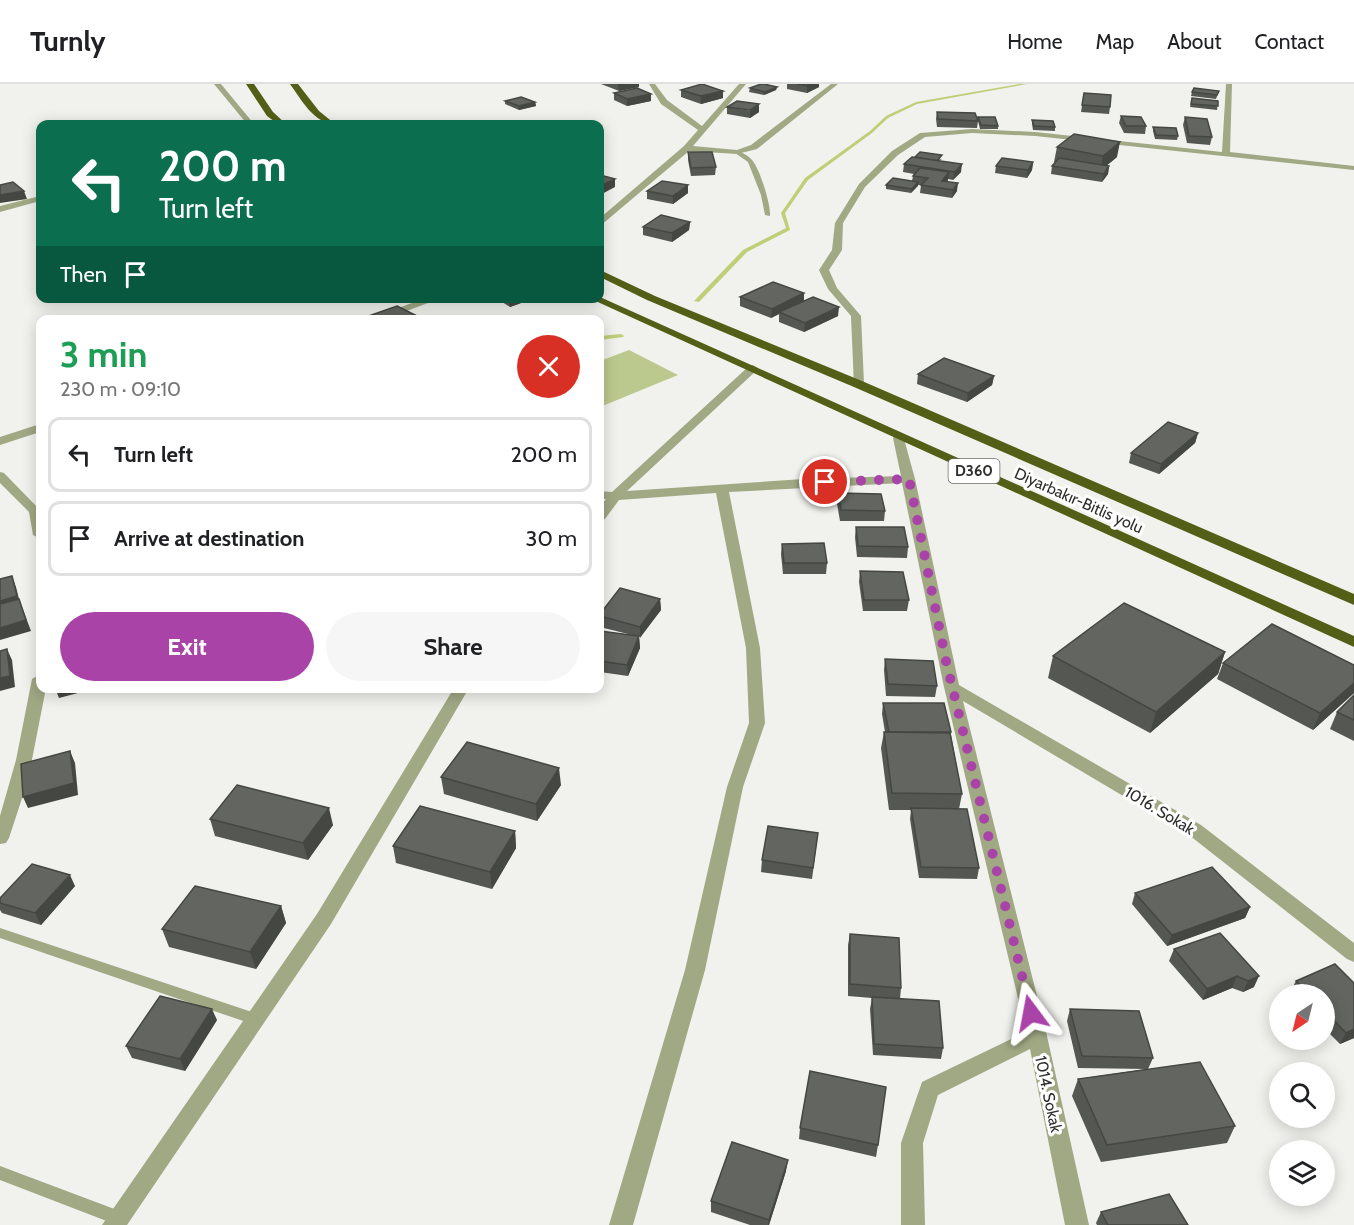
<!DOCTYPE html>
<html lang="en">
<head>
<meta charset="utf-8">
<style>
  :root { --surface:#fff; --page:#f6f6f6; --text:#202124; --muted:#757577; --line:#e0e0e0; --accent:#a943a8 }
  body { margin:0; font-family:Cabin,sans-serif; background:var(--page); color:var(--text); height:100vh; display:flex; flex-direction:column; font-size:22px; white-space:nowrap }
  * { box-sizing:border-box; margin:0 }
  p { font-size:20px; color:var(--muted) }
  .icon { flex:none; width:33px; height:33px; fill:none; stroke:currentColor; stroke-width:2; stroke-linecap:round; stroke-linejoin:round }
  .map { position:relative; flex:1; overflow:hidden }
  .side { position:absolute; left:36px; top:231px; width:568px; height:378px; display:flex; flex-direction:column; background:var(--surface); border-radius:12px; box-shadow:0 3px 15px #0003 }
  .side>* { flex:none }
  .hud { position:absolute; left:36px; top:36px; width:568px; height:183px; border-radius:12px; box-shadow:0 3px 15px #0003; background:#0b6e4f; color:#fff; overflow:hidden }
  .needle { width:39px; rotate:215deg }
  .fabs { position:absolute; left:1269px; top:900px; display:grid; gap:12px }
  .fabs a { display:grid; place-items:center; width:66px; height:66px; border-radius:50%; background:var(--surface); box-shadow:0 3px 15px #0003; font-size:30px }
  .pin { position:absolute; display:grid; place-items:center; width:51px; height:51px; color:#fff; margin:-26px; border:3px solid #fff; border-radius:50%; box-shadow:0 2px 6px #0007 }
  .me { position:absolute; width:66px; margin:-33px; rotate:347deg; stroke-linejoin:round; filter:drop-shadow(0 0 4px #0008) }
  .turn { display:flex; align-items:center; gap:21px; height:126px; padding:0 24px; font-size:27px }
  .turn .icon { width:78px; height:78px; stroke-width:2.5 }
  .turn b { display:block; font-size:42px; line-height:51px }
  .then { display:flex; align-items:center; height:57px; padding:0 24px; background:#0003; gap:12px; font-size:22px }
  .round { display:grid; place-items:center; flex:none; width:63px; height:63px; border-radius:32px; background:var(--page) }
  .head { display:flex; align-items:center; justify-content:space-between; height:102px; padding:0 24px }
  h1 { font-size:36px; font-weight:700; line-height:45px; color:#1e9e55 }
  .primary-button { display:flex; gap:12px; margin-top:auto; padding:12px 24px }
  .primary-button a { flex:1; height:69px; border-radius:36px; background:var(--accent); color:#fff; font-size:24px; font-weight:700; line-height:69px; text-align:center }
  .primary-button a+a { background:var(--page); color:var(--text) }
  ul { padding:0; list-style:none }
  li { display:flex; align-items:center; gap:18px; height:75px; margin:0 12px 9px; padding:0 12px; border:3px solid var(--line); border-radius:12px }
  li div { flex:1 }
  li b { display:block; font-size:22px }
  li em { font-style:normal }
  header { display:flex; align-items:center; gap:36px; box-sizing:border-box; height:84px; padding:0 30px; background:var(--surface); border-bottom:2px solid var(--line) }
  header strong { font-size:28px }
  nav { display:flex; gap:33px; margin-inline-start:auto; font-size:21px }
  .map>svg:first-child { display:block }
  .green { fill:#bcc98e }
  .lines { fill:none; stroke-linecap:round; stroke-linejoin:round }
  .stream { fill:#becf77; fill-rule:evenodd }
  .service { fill:#a0a884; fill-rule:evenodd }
  .minor { fill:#a0a884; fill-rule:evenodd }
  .trunk { fill:#535f16; fill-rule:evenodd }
  .wall { fill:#555753 }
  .shaded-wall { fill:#454743 }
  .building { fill:#636560; stroke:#454743; stroke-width:1.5 }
  .route { stroke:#a943a8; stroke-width:10; stroke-dasharray:0 18 }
  .labels { text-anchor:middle; stroke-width:6; stroke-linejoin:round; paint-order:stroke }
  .shield { fill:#fff; stroke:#6d6d6b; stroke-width:1.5 }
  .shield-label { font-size:15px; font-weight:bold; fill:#2e2e2c }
  .street-label { font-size:16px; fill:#2e2e2c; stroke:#fff }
</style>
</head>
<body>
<header>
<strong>Turnly</strong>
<nav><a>Home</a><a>Map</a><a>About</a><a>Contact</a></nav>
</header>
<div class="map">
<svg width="1354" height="1141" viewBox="0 0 1354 1141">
  <rect width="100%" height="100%" fill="#f1f2ed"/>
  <!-- green -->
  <path class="green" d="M629 266 678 291 600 323V277Z"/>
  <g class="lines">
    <!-- stream -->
    <g class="stream">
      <path d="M1019 0H1027L917 20 888 34 872 49 808 96 785 129 790 146 747 168 699 218 694 217 743 166 786 144 781 129 805 94 870 47 886 32 916 18Z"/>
      <path d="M621 250 624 252 623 253 600 256V252Z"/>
    </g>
    <!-- service -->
    <g class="service">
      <path d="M735 67C740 67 748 71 752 76 760 85 771 121 770 132L765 131 761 111 748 78 735 69Z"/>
      <path d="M0 844 255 929 260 931 262 935 260 939 255 941 0 854Z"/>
      <path d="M0 1082 125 1129 127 1134 125 1139 117 1141 0 1096Z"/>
    </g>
    <!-- minor -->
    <g class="minor">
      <path d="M214 0H221L254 40H247Z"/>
      <path d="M649 0H655L667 16 702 42 739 0H746L693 62 737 66 751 61 831 0H838L757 65 737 70 689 67 600 142V134L684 62 698 46 661 20Z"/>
      <path d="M1226 0H1232L1230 68 1354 82V86L1035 52 972 49 925 53 898 71 865 103 843 139 842 166 829 186 837 204 861 232 864 300 862 302H854L851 232 828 205 819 186 832 166 835 139 859 100 892 67 920 49 972 45 1035 48 1222 68Z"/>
      <path d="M40 112V117L0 128V122Z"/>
      <path d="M425 214H441L383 236H367Z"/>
      <path d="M753 281 758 284 757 286 627 407 804 395 901 392 893 354 895 351H903L915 395 959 601 1201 741 1354 859V878L1347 875 1189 751 963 617 1047 952 1089 1141H1065L1030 965 938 1011 923 1059 925 1141H901V1059L922 998 1026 948 944 603 902 399 729 408 760 564 765 639 743 703 705 886 633 1141H609L685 886 727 703 749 639 746 564 716 409 619 416 605 435 600 436V423L606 415H600V407L612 408 749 282Z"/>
      <path d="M40 340V348L0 361V353Z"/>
      <path d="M0 388 4 389 40 426V455L33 451 29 428 0 399Z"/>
      <path d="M40 590V604H46L28 696 9 754 6 759 0 760V732L16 676 32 595Z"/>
      <path d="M454 604H469L331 840 127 1141H102L317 830Z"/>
    </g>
    <!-- trunk -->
    <g class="trunk">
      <path d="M246 0H254L273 28 286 40H278L267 32Z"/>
      <path d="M290 0H298L319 27 335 40C314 40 301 15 290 0Z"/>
      <path d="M600 186 655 212 862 297 1354 510V521L854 303 647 216 600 193Z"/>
      <path d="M600 213 1354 552V563L589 214H600Z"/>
    </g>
  </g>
  <!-- wall -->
  <g class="wall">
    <path d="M601 0H639V3L619 7Z"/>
    <path d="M787 0H819V3L807 9 787 5Z"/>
    <path d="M777 3 776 6 764 11 749 8 750 4Z"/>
    <path d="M681 6 723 14 701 20 681 13Z"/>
    <path d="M1219 7 1216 15 1191 12 1192 8Z"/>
    <path d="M614 9 651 10V17L627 22 614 16Z"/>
    <path d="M1084 9 1110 23 1109 30 1081 28Z"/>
    <path d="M1192 14 1218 17 1217 26 1190 23Z"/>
    <path d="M505 17 535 18 536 22 519 26 505 20Z"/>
    <path d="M727 23 759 28 750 34 727 30Z"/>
    <path d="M937 28 977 35 978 33 998 42V45H980L978 37 977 44 937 43 936 35Z"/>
    <path d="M1121 32 1146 42 1145 50 1124 49 1119 39Z"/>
    <path d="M1185 33 1212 53 1210 61 1187 59 1183 41Z"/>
    <path d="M1032 36 1055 43V47L1033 46 1032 40Z"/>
    <path d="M1153 43 1178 52 1177 56 1155 55 1153 47Z"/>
    <path d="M1057 63 1117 73 1106 82H1109L1108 90 1102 98 1051 90 1052 82 1055 78H1054Z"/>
    <path d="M688 68 716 83 715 91 691 92 688 76Z"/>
    <path d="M942 75 939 77 961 88 953 96 948 95 947 98 957 107 952 114 920 109 921 101H918L911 109 886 105V101L912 97 913 92 914 90 903 88 904 80Z"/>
    <path d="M1033 78 1032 86 1027 94 995 89 996 82Z"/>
    <path d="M647 107 688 109 673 120 647 115Z"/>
    <path d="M690 138 689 146 672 158 643 151V143Z"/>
    <path d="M740 213 804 217 838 232 804 248 779 238V230L771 234 740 222Z"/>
    <path d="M496 214H535L510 223Z"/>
    <path d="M918 290 994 292 992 301 967 318 917 300Z"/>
    <path d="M1198 349 1195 359 1159 390 1129 379 1131 369Z"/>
    <path d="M838 409 885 427 884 437H840L837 420Z"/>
    <path d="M856 443 908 463 907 474 857 473 855 453Z"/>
    <path d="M782 460 827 479 826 490H783L781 470Z"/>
    <path d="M860 487 909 516 907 527H863L859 498Z"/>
    <path d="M660 515 661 526 639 553 640 564 628 592 600 588V547L632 551 600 543V530Z"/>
    <path d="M1225 568 1218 590 1150 649 1048 594 1053 572Z"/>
    <path d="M885 575 937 602 935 613 886 612 884 586Z"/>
    <path d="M1223 579 1354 581V609L1313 646 1217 595Z"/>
    <path d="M1354 611V657L1330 645 1337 628Z"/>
    <path d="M883 619 951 648V651L962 710 959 725 979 784 977 795 919 794 910 735 911 726H889L881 664 884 648H885L882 630Z"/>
    <path d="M441 693 561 701 537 737 444 710Z"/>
    <path d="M210 735 333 741 308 776 215 752Z"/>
    <path d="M515 747 516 764 492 805 396 779 393 762Z"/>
    <path d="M818 749 812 795 761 788 762 776Z"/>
    <path d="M75 802 41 841 2 829 0 826V814Z"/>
    <path d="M1135 809 1250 823 1245 834 1167 862 1132 820Z"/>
    <path d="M281 822 286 839 256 885 169 863 162 845Z"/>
    <path d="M1220 849 1254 903 1243 908 1232 904 1203 916 1169 877 1174 865Z"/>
    <path d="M850 850 901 904 900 915 943 964 941 975 873 971 870 925 872 914 848 912V861Z"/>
    <path d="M1335 880 1354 899V954L1340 960 1324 944V910H1293L1290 908 1296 897Z"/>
    <path d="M1070 925 1153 974 1148 985 1235 1042 1227 1059 1101 1078 1072 1012 1078 995 1146 985 1078 984 1067 937Z"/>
    <path d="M217 936 185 987 132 974 126 962Z"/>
    <path d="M800 1044 878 1061 876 1073 799 1055Z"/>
    <path d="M786 1087 769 1141H750L711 1128V1117Z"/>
    <path d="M1101 1128 1188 1141H1097L1096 1139Z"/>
  </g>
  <!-- shaded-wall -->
  <g class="shaded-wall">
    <path d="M618 0H639V3L619 7Z"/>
    <path d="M811 0H819V3L807 9V2Z"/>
    <path d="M777 3 776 6 764 11 765 8Z"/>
    <path d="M723 7V14L701 20V12Z"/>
    <path d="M651 10V17L627 22V15Z"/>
    <path d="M535 18 536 22 519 26V22Z"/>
    <path d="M759 20V28L750 34V26Z"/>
    <path d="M1120 58 1117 73 1100 87 1103 72Z"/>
    <path d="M1033 78 1032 86 1027 94 1028 86Z"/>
    <path d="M962 80 961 88 953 96 955 88Z"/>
    <path d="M1109 82 1108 90 1102 98 1104 90Z"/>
    <path d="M949 88 948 96 941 105 942 97Z"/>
    <path d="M615 95V103L600 111V102Z"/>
    <path d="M918 98V102L911 109 912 105Z"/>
    <path d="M958 99 957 107 952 114 953 106Z"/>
    <path d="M688 101V109L673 120V112Z"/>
    <path d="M24 107 27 115 0 119V111Z"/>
    <path d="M690 138 689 146 672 158V149Z"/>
    <path d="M804 209V218L779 228V230L771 234 772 225Z"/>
    <path d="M509 214H535L510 223Z"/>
    <path d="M839 223 838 232 804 248 805 239Z"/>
    <path d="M415 231 416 236H403Z"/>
    <path d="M994 292 992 301 967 318 968 309Z"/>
    <path d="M1198 349 1195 359 1159 390 1161 380Z"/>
    <path d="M12 492 16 503 21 523 0 529V517Z"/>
    <path d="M19 515 31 547 0 556V544Z"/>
    <path d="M660 515 661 526 640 554V543Z"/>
    <path d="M639 552 640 564 628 592 627 581Z"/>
    <path d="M7 565 12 576 15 603 0 607V594Z"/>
    <path d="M1225 568 1218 590 1150 649 1156 628Z"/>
    <path d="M1354 599V609L1313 646 1320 629Z"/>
    <path d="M55 604H97L59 614Z"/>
    <path d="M70 667 75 679 78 711 28 724 23 713Z"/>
    <path d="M559 684 561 701 537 737 536 720Z"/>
    <path d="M329 724 333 741 308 776 303 759Z"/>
    <path d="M515 747 516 764 492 805 490 788Z"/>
    <path d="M70 791 75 802 41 841 35 829Z"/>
    <path d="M281 822 286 839 256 885 250 868Z"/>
    <path d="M1250 823 1245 834 1167 862 1172 851Z"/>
    <path d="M1237 892 1232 904 1203 916 1207 905Z"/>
    <path d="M1259 892 1254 903 1243 908 1248 897Z"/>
    <path d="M212 925 217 936 185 987 180 975Z"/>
    <path d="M1354 945V954L1340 960 1346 949Z"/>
    <path d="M788 1076 786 1087 769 1141H768L769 1136Z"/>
  </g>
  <!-- building -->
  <g class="building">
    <path d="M702 0 723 7 701 12 681 6Z"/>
    <path d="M761 0H764L777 3 765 8 750 4Z"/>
    <path d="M797 0H811L807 2Z"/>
    <path d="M637 4 651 10 627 15 614 9Z"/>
    <path d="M1194 4 1219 7 1217 11 1192 8Z"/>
    <path d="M1084 9 1111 11 1110 23 1082 21Z"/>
    <path d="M521 13 535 18 519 22 505 17Z"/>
    <path d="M1192 14 1218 17V22L1191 20Z"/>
    <path d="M737 17 759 20 750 26 727 23Z"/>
    <path d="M937 28 975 29 978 37 938 35Z"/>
    <path d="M1121 32 1141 33 1146 42H1126Z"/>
    <path d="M978 33H995L998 42 981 41Z"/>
    <path d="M1185 33 1207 35 1212 53 1189 52Z"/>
    <path d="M1032 36 1053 37 1055 43 1034 42Z"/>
    <path d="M1153 43 1176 44 1178 52 1156 51Z"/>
    <path d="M1074 50 1120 58 1103 72 1057 63Z"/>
    <path d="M688 68H712L716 83 691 84Z"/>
    <path d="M920 68 942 71 937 77 915 73Z"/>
    <path d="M912 73 962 80 955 88 904 80Z"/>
    <path d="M1002 74 1033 78 1028 86 996 82Z"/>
    <path d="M1059 74 1109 82 1104 90 1052 82Z"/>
    <path d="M920 84 949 88 942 97 958 99 953 106 921 101 928 94 913 92Z"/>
    <path d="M600 91 615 95 600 102Z"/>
    <path d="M893 94 918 98 912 105 886 101Z"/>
    <path d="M662 97 688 101 673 112 647 107Z"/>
    <path d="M13 98 24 107 0 111V101Z"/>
    <path d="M661 131 690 138 672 149 643 143Z"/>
    <path d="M773 198 804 209 772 225 740 213Z"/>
    <path d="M813 213 839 223 805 239 779 228Z"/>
    <path d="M397 222 415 231 403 236 360 235Z"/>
    <path d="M944 274 994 292 968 309 918 290Z"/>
    <path d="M1168 338 1198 349 1161 380 1131 369Z"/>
    <path d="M838 409 881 410 885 427 841 426Z"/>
    <path d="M856 443H904L908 463 858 462Z"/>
    <path d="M824 459 827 479H784L782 460Z"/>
    <path d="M860 487 903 488 909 516H864Z"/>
    <path d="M12 492 17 512 0 517V495Z"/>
    <path d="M620 504 660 515 640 543 600 532V530Z"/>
    <path d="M19 515 26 536 0 544V520Z"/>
    <path d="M1124 519 1225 568 1156 628 1053 572Z"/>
    <path d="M1272 540 1354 581V599L1320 629 1223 579Z"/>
    <path d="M600 547 639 552 627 581 600 577Z"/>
    <path d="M7 565 10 592 0 594V567Z"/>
    <path d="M885 575 933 577 937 602 888 600Z"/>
    <path d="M1354 611V636L1337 628Z"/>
    <path d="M883 619H944L951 648H889Z"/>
    <path d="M884 648 950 649 962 710 892 709Z"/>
    <path d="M467 658 559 684 536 720 441 693Z"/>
    <path d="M70 667 74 699 23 713 21 680Z"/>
    <path d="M237 701 329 724 303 759 210 735Z"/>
    <path d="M420 722 515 747 490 788 393 762Z"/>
    <path d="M911 724 967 725 979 784 921 783Z"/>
    <path d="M768 742 818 749 813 784 762 776Z"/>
    <path d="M32 780 70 791 35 829 0 819V814Z"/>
    <path d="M1212 783 1250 823 1172 851 1135 809Z"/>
    <path d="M195 802 281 822 250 868 162 845Z"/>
    <path d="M1220 849 1259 892 1248 897 1237 892 1207 905 1174 865Z"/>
    <path d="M850 850 899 854 901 904 850 900Z"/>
    <path d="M1335 880 1354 899V945L1346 949 1324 926V910H1309L1296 897Z"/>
    <path d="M160 912 212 925 180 975 126 962Z"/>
    <path d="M872 913 939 917 943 964 874 960Z"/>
    <path d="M1070 925 1139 927 1153 974 1082 972Z"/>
    <path d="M1200 978 1235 1042 1107 1061 1078 995Z"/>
    <path d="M810 987 886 1003 878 1061 800 1044Z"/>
    <path d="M732 1058 788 1076 769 1136 711 1117Z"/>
    <path d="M1169 1110 1188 1141H1108L1101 1128Z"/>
  </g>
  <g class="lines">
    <!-- route -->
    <path class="route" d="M825 398 909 395 946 577 1031 929"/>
  </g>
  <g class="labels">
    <!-- shield labels -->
    <rect class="shield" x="948.5" y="375" width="51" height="24" rx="4.5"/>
    <g class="shield-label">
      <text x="974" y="392">D360</text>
    </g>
    <!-- street labels -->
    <g class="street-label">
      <text transform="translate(1079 416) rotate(24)" y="6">Diyarbakır-Bitlis yolu</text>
      <text transform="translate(1160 726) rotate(31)" y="6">1016. Sokak</text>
      <text transform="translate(1049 1010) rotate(78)" y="6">1014. Sokak</text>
    </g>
  </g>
</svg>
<div class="fabs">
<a><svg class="needle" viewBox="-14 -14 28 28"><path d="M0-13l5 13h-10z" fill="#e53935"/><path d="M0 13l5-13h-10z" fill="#757577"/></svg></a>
<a><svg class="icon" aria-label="search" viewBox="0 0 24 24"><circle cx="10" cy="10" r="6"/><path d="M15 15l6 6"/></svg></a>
<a><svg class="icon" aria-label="layers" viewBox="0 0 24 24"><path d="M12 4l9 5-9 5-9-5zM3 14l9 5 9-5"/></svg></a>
</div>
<div class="pin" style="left:825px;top:398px;background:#d93025"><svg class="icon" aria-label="arrive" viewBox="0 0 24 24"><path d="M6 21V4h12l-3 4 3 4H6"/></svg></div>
<svg class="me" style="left:1031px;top:929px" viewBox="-20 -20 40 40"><path d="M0-17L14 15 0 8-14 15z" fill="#a943a8" stroke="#fff" stroke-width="4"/></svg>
<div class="hud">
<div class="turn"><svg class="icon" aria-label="left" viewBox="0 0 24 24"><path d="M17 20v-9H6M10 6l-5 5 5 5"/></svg><div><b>200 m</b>Turn left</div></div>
<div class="then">Then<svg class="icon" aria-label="arrive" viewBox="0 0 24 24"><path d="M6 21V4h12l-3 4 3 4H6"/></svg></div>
</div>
<section class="side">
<div class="head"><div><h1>3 min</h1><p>230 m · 09:10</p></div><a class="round" style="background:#d93025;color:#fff"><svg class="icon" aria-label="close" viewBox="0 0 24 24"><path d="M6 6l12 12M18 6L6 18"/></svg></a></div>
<ul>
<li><svg class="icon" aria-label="left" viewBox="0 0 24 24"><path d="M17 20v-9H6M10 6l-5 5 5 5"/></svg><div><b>Turn left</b></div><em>200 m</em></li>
<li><svg class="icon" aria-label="arrive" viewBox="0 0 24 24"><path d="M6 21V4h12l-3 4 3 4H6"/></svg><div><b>Arrive at destination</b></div><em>30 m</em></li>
</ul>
<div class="primary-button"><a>Exit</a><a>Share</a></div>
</section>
</div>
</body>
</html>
